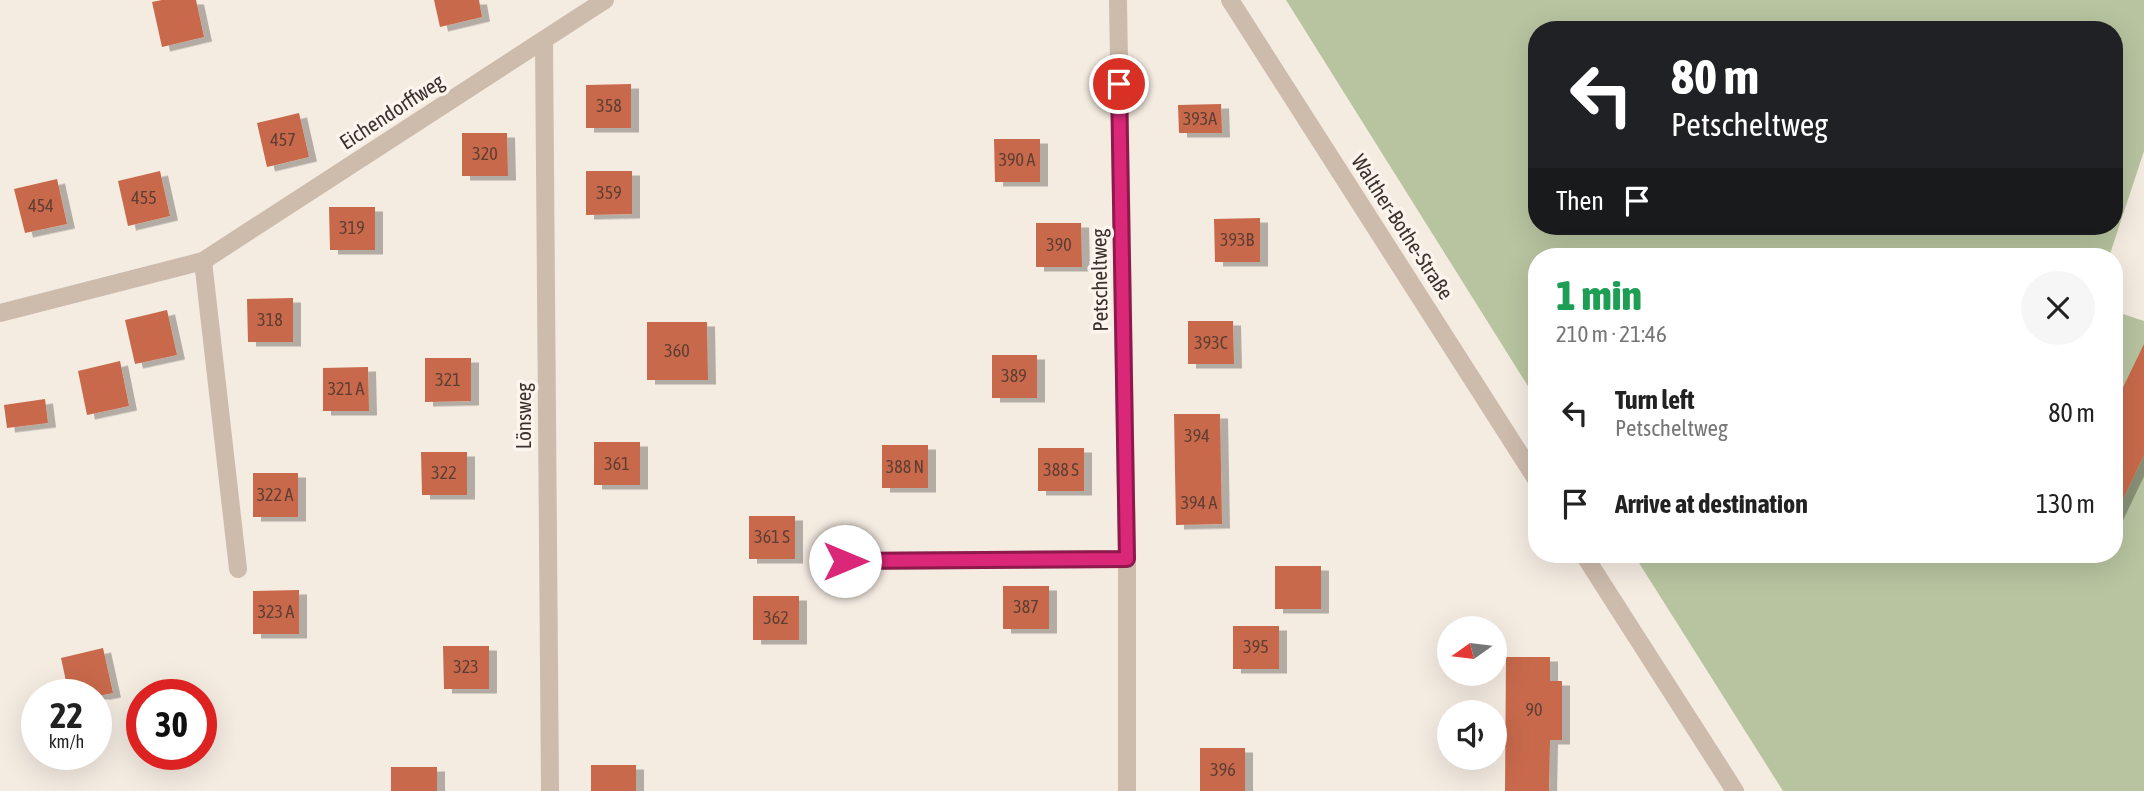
<!DOCTYPE html>
<html lang="en">
<head>
<meta charset="utf-8">
<style>
  :root { --surface:#fff; --page:#f6f6f6; --text:#222; --muted:#767676 }
  body { margin:0; font-family:"Asap Condensed",sans-serif; background:var(--page); color:var(--text); height:100vh; display:flex; flex-direction:column; font-size:26px; white-space:nowrap }
  * { box-sizing:border-box; margin:0 }
  p { font-size:23px; color:var(--muted) }
  .icon { flex:none; width:38px; height:38px; fill:none; stroke:currentColor; stroke-width:2; stroke-linecap:round; stroke-linejoin:round }
  .map { position:relative; flex:1; overflow:hidden }
  .sheet { position:absolute; left:1528px; top:248px; width:595px; height:315px; display:flex; flex-direction:column; background:var(--surface); border-radius:28px; box-shadow:0 7px 28px #0002 }
  .sheet>* { flex:none }
  .guide { position:absolute; left:1528px; top:21px; width:595px; height:214px; border-radius:28px; box-shadow:0 7px 28px #0002; background:#202124; color:#fff; overflow:hidden }
  .needle { width:46px; rotate:256deg }
  .buttons { position:absolute; left:1437px; top:616px; display:grid; gap:14px }
  .buttons a { display:grid; place-items:center; width:70px; height:70px; border-radius:50%; background:var(--surface); box-shadow:0 7px 28px #0002; font-size:35px }
  .speed { position:absolute; left:21px; top:679px; display:flex; gap:14px; font-size:35px; font-weight:700; text-align:center }
  .speed>* { display:grid; place-content:center; width:91px; height:91px; border-radius:50%; background:var(--surface); box-shadow:0 7px 28px #0002; line-height:1 }
  .speed small { font-size:18px; font-weight:400 }
  .speed .limit { border:10px solid #d22; background:#fff; color:#111 }
  .pin { position:absolute; display:grid; place-items:center; width:60px; height:60px; color:#fff; margin:-30px; border:4px solid #fff; border-radius:50%; box-shadow:0 2px 7px #0007 }
  .me { position:absolute; width:77px; margin:-38px; rotate:90deg; stroke-linejoin:round; filter:drop-shadow(0 0 5px #0008) }
  .turn { display:flex; align-items:center; gap:24px; height:147px; padding:0 28px; font-size:32px }
  .turn .icon { width:91px; height:91px; stroke-width:2.5 }
  .turn b { display:block; font-size:49px; line-height:60px }
  .then { display:flex; align-items:center; height:66px; padding:0 28px; background:#0003; gap:14px; font-size:26px }
  .round { display:grid; place-items:center; flex:none; width:74px; height:74px; border-radius:37px; background:var(--page) }
  .overview { display:flex; align-items:center; justify-content:space-between; height:119px; padding:0 28px }
  h1 { font-size:42px; font-weight:800; line-height:52px; color:#1e9e55 }
  ul { padding:0; list-style:none }
  li { display:flex; align-items:center; gap:21px; height:91px; padding:0 28px }
  li div { flex:1 }
  li b { display:block; font-size:26px }
  li em { font-style:normal }
  .map>svg:first-child { display:block }
  .green { fill:#b8c4a0; fill-rule:evenodd }
  .building { fill:#c8694b; filter:url(#shadow) }
  .lines { fill:none; stroke-linecap:round; stroke-linejoin:round }
  .minor { stroke:#cdbbac; stroke-width:18 }
  .route-casing { stroke:#8e194d; stroke-width:18 }
  .route { stroke:#db2777; stroke-width:12 }
  .labels { text-anchor:middle; stroke-width:7; stroke-linejoin:round; paint-order:stroke }
  .number-label { font-size:18px; fill:#5e3e33 }
  .street-label { font-size:21px; fill:#3b302b; stroke:#fbf5ee }
</style>
</head>
<body>
<div class="map">
<svg width="2144" height="791" viewBox="0 0 2144 791">
  <defs>
    <filter id="shadow"><feDropShadow dx="8" dy="4.5" stdDeviation="0" flood-color="#0004"/></filter>
  </defs>
  <rect width="100%" height="100%" fill="#f4ebe1"/>
  <!-- green -->
  <g class="green">
    <path d="M1286 0H2144V151L2109 257H1536V399ZM1536 30H2114V226H1536Z"/>
    <path d="M2114 311 2144 321V791H1783L1634 555H2114Z"/>
  </g>
  <!-- building -->
  <g class="building">
    <path d="M162 0H196L204 37 162 47 152 2Z"/>
    <path d="M434 0H479L482 17 440 27Z"/>
    <path d="M631 84V128H586V85Z"/>
    <path d="M1221 104 1222 133H1179L1178 105Z"/>
    <path d="M299 113 309 157 267 167 257 123Z"/>
    <path d="M462 133H507L508 176H462Z"/>
    <path d="M994 139H1040V182H995Z"/>
    <path d="M160 171 170 216 128 226 118 181Z"/>
    <path d="M586 171H632V214L586 215Z"/>
    <path d="M57 179 67 224 25 233 14 189Z"/>
    <path d="M329 207H375V250H330Z"/>
    <path d="M1260 218V262H1215L1214 219Z"/>
    <path d="M1036 223H1081L1082 267H1036Z"/>
    <path d="M293 298V342H248L247 299Z"/>
    <path d="M167 310 177 355 135 364 125 320Z"/>
    <path d="M1188 321H1233L1234 364H1188Z"/>
    <path d="M647 322H707L708 380H647Z"/>
    <path d="M2144 344V455L2114 518V406Z"/>
    <rect x="992" y="355" width="45" height="43"/>
    <path d="M425 358H471V401L425 402Z"/>
    <path d="M120 361 129 406 87 415 78 371Z"/>
    <path d="M368 367 369 411H323V368Z"/>
    <path d="M45 399 48 423 7 428 4 405Z"/>
    <path d="M1174 414H1220L1222 524 1176 525Z"/>
    <rect x="594" y="442" width="46" height="43"/>
    <rect x="882" y="445" width="46" height="43"/>
    <rect x="1038" y="448" width="46" height="43"/>
    <path d="M421 452H467V495H422Z"/>
    <rect x="253" y="473" width="45" height="44"/>
    <rect x="749" y="516" width="46" height="43"/>
    <rect x="1275" y="566" width="46" height="43"/>
    <rect x="1003" y="586" width="46" height="43"/>
    <path d="M299 590V634H253V591Z"/>
    <rect x="753" y="596" width="46" height="44"/>
    <rect x="1233" y="626" width="46" height="43"/>
    <path d="M443 646H489V689H444Z"/>
    <path d="M103 648 113 693 103 695H69L61 658Z"/>
    <path d="M1506 657H1550V681H1562V740H1550L1549 791H1505Z"/>
    <rect x="1200" y="748" width="45" height="43"/>
    <rect x="591" y="765" width="45" height="26"/>
    <rect x="391" y="767" width="46" height="24"/>
  </g>
  <g class="lines">
    <!-- minor -->
    <g class="minor">
      <path d="M1118 0 1127 559V791"/>
      <path d="M1230 0 1536 479"/>
      <path d="M544 41 550 791"/>
      <path d="M203 261 238 569"/>
      <path d="M0 313 203 261 605 0"/>
      <path d="M1584 555 1735 791"/>
      <path d="M845 561 1127 559"/>
    </g>
  </g>
  <g class="lines">
    <!-- route casing -->
    <g class="route-casing">
      <path id="route" d="M845 561 1127 559 1119 84"/>
    </g>
    <!-- route -->
    <use href="#route" class="route"/>
  </g>
  <g class="labels">
    <!-- number labels -->
    <g class="number-label">
      <text x="609" y="112">358</text>
      <text x="1200" y="125">393A</text>
      <text x="283" y="146">457</text>
      <text x="485" y="160">320</text>
      <text x="1017" y="166">390 A</text>
      <text x="609" y="199">359</text>
      <text x="144" y="204">455</text>
      <text x="41" y="212">454</text>
      <text x="352" y="234">319</text>
      <text x="1237" y="246">393B</text>
      <text x="1059" y="251">390</text>
      <text x="270" y="326">318</text>
      <text x="1211" y="349">393C</text>
      <text x="677" y="357">360</text>
      <text x="1014" y="382">389</text>
      <text x="448" y="386">321</text>
      <text x="346" y="395">321 A</text>
      <text x="1197" y="442">394</text>
      <text x="617" y="470">361</text>
      <text x="905" y="473">388 N</text>
      <text x="1061" y="476">388 S</text>
      <text x="444" y="479">322</text>
      <text x="275" y="501">322 A</text>
      <text x="1199" y="509">394 A</text>
      <text x="772" y="543">361 S</text>
      <text x="1026" y="613">387</text>
      <text x="276" y="618">323 A</text>
      <text x="776" y="624">362</text>
      <text x="1256" y="653">395</text>
      <text x="466" y="673">323</text>
      <text x="1534" y="716">90</text>
      <text x="1223" y="776">396</text>
    </g>
    <!-- street labels -->
    <g class="street-label">
      <text transform="translate(392 112) rotate(-33)" y="7">Eichendorffweg</text>
      <text transform="translate(1402 227) rotate(57)" y="7">Walther-Bothe-Straße</text>
      <text transform="translate(1100 280) rotate(-91)" y="7">Petscheltweg</text>
      <text transform="translate(524 416) rotate(-90)" y="7">Lönsweg</text>
    </g>
  </g>
</svg>
<div class="buttons">
<a><svg class="needle" viewBox="-14 -14 28 28"><path d="M0-13l5 13h-10z" fill="#e53935"/><path d="M0 13l5-13h-10z" fill="#767676"/></svg></a>
<a><svg class="icon" aria-label="sound" viewBox="0 0 24 24"><path d="M4 9h4l5-4v14l-5-4H4zM17 9q2 3 0 6"/></svg></a>
</div>
<div class="speed"><div>22<small>km/h</small></div><div class="limit">30</div></div>
<div class="pin" style="left:1119px;top:84px;background:#d93025"><svg class="icon" aria-label="arrive" viewBox="0 0 24 24"><path d="M6 21V4h12l-3 4 3 4H6"/></svg></div>
<svg class="me" style="left:845px;top:561px" viewBox="-20 -20 40 40"><circle r="19" fill="#fff"/><path d="M0-13L10 11 0 6-10 11z" fill="#db2777"/></svg>
<div class="guide">
<div class="turn"><svg class="icon" aria-label="left" viewBox="0 0 24 24"><path d="M17 20v-9H6M10 6l-5 5 5 5"/></svg><div><b>80 m</b>Petscheltweg</div></div>
<div class="then">Then<svg class="icon" aria-label="arrive" viewBox="0 0 24 24"><path d="M6 21V4h12l-3 4 3 4H6"/></svg></div>
</div>
<section class="sheet">
<div class="overview"><div><h1>1 min</h1><p>210 m · 21:46</p></div><a class="round"><svg class="icon" aria-label="close" viewBox="0 0 24 24"><path d="M6 6l12 12M18 6L6 18"/></svg></a></div>
<ul>
<li><svg class="icon" aria-label="left" viewBox="0 0 24 24"><path d="M17 20v-9H6M10 6l-5 5 5 5"/></svg><div><b>Turn left</b><p>Petscheltweg</p></div><em>80 m</em></li>
<li><svg class="icon" aria-label="arrive" viewBox="0 0 24 24"><path d="M6 21V4h12l-3 4 3 4H6"/></svg><div><b>Arrive at destination</b></div><em>130 m</em></li>
</ul>
</section>
</div>
</body>
</html>
